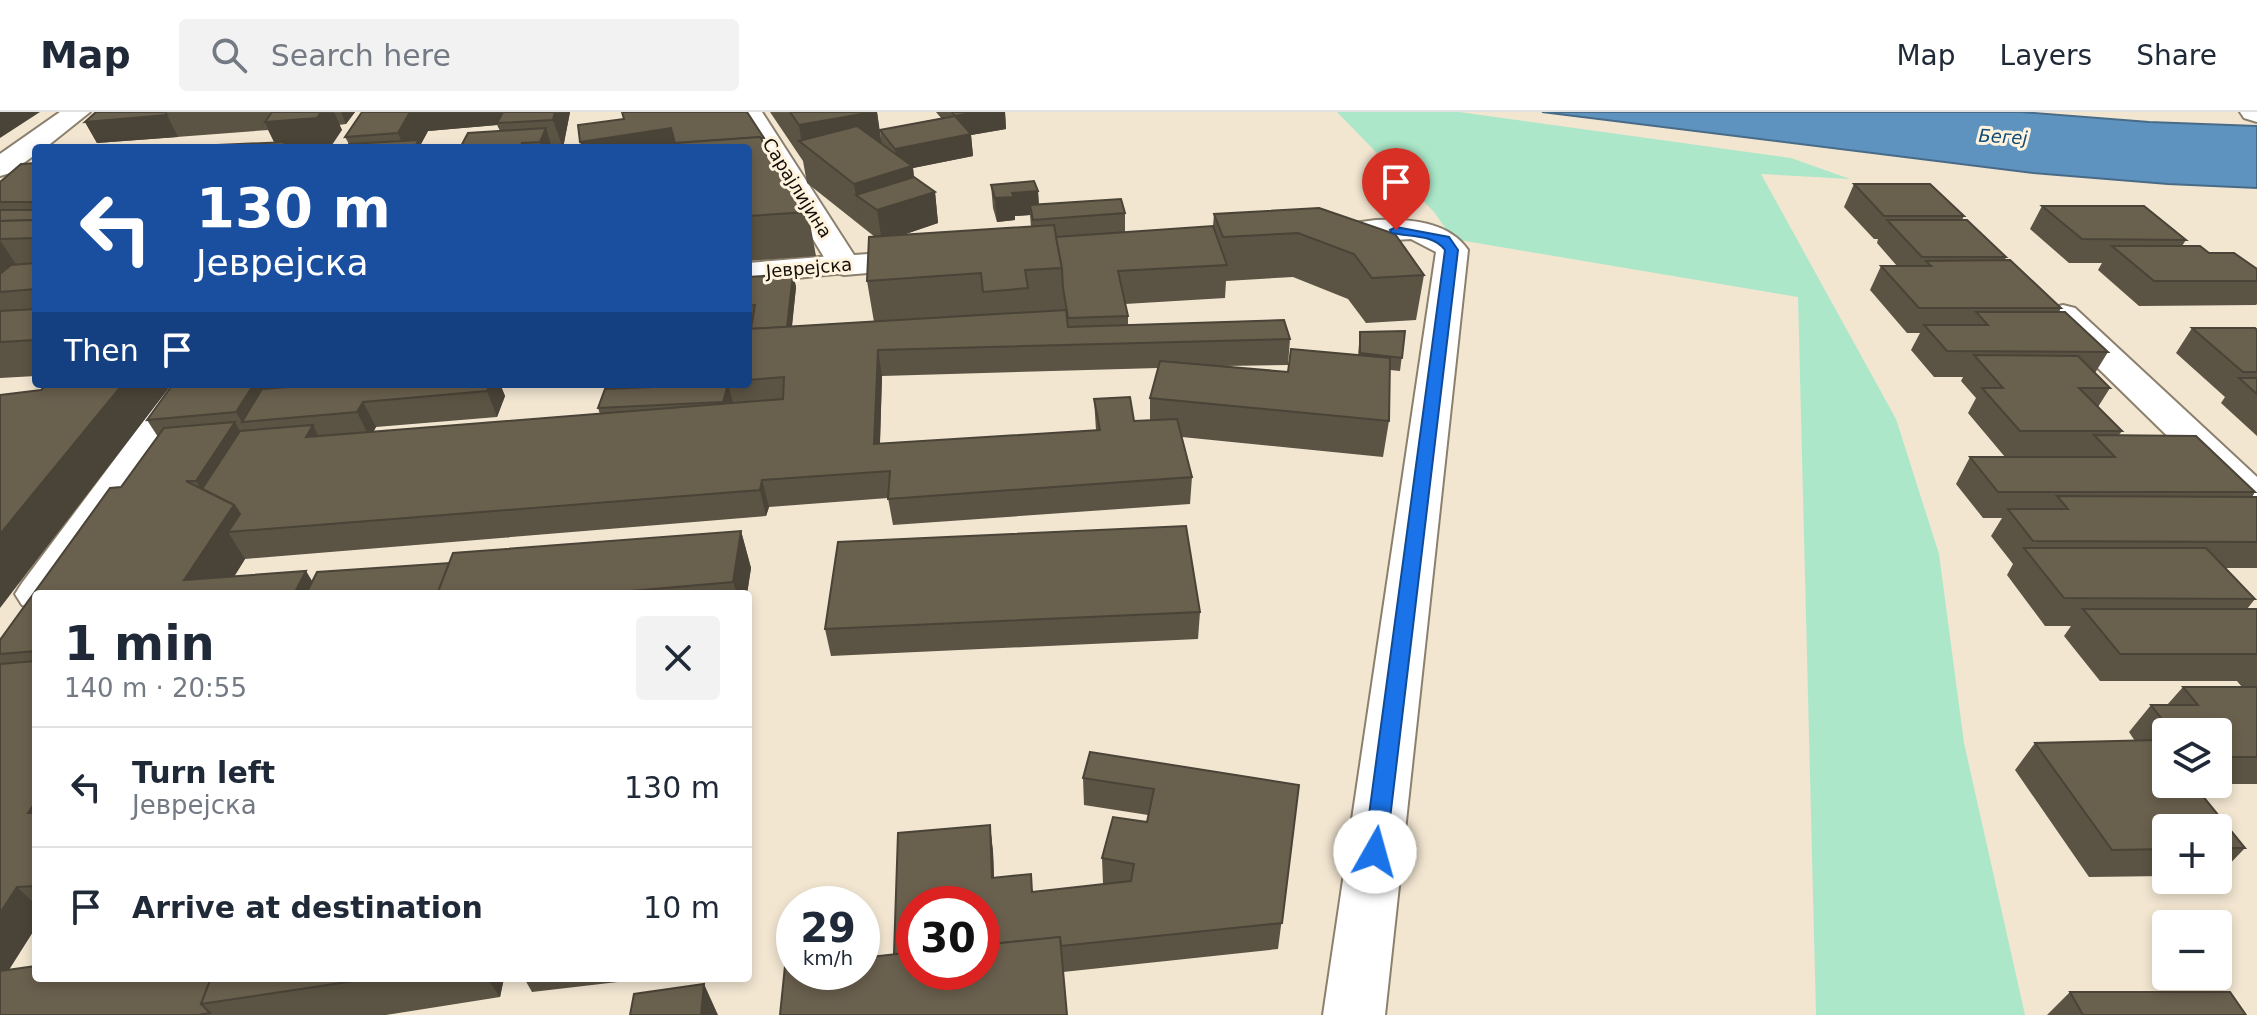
<!DOCTYPE html>
<html lang="en">
<head>
<meta charset="utf-8">
<style>
  :root { --surface:#fff; --page:#f2f2f3; --text:#1f2937; --muted:#747a83; --line:#e0e1e3 }
  body { margin:0; font-family:"DejaVu Sans",sans-serif; background:var(--page); color:var(--text); height:100vh; display:flex; flex-direction:column; font-size:30px; white-space:nowrap }
  * { box-sizing:border-box; margin:0 }
  p { font-size:26px; color:var(--muted) }
  .icon { flex:none; width:44px; height:44px; fill:none; stroke:currentColor; stroke-width:2; stroke-linecap:round; stroke-linejoin:round }
  .map { position:relative; flex:1; overflow:hidden }
  .side { position:absolute; left:32px; top:478px; width:720px; height:392px; display:flex; flex-direction:column; background:var(--surface); border-radius:8px; box-shadow:0 4px 12px #0003 }
  .side>* { flex:none }
  .hud { position:absolute; left:32px; top:32px; width:720px; height:244px; border-radius:8px; box-shadow:0 4px 12px #0003; background:#1a4fa0; color:#fff; overflow:hidden }
  .controls { position:absolute; left:2152px; top:606px; display:grid; gap:16px }
  .controls a { display:grid; place-items:center; width:80px; height:80px; border-radius:8px; background:var(--surface); box-shadow:0 4px 12px #0003; font-size:40px }
  .speed { position:absolute; left:776px; top:774px; display:flex; gap:16px; font-size:40px; font-weight:700; text-align:center }
  .speed>* { display:grid; place-content:center; width:104px; height:104px; border-radius:50%; background:var(--surface); box-shadow:0 4px 12px #0003; line-height:1 }
  .speed small { font-size:20px; font-weight:400 }
  .speed .limit { border:12px solid #d22; background:#fff; color:#111 }
  .pin { position:absolute; display:grid; place-items:center; width:68px; height:68px; color:#fff; margin:-82px -34px; border-radius:50% 50% 50% 0; rotate:-45deg; box-shadow:0 0 8px #0007 }
  .pin .icon { rotate:45deg }
  .me { position:absolute; width:88px; margin:-44px; rotate:7deg; stroke-linejoin:round; filter:drop-shadow(0 0 6px #0008) }
  .turn { display:flex; align-items:center; gap:28px; height:168px; padding:0 32px; font-size:36px }
  .turn .icon { width:104px; height:104px; stroke-width:2.5 }
  .turn b { display:block; font-size:56px; line-height:68px }
  .then { display:flex; align-items:center; height:76px; padding:0 32px; background:#0003; gap:16px; font-size:30px }
  .round { display:grid; place-items:center; flex:none; width:84px; height:84px; border-radius:8px; background:var(--page) }
  .headline { display:flex; align-items:center; justify-content:space-between; height:136px; padding:0 32px }
  h1 { font-size:48px; font-weight:700; line-height:60px }
  ul { padding:0; list-style:none }
  li { display:flex; align-items:center; gap:24px; height:120px; padding:0 32px; border-top:2px solid var(--line) }
  li div { flex:1 }
  li b { display:block; font-size:30px }
  li em { font-style:normal }
  header { display:flex; align-items:center; gap:48px; box-sizing:border-box; height:112px; padding:0 40px; background:var(--surface); border-bottom:2px solid var(--line) }
  header strong { font-size:38px }
  nav { display:flex; gap:44px; margin-inline-start:auto; font-size:28px }
  .search { width:560px; height:72px; background:var(--page); display:flex; align-items:center; gap:20px; box-sizing:border-box; padding:0 28px; border-radius:8px; color:var(--muted); font-size:30px }
  .map>svg:first-child { display:block }
  .green { fill:#ace7c9 }
  .water { fill:#5e93bf; stroke:#486b88; stroke-width:2 }
  .lines { fill:none; stroke-linecap:round; stroke-linejoin:round }
  .pedestrian-casing { stroke:#8b806d; stroke-width:4 }
  .minor-casing { stroke:#8b806d; stroke-width:4 }
  .tertiary-casing { stroke:#8b806d; stroke-width:4 }
  .pedestrian { fill:#fff; fill-rule:evenodd }
  .minor { fill:#fff; fill-rule:evenodd }
  .tertiary { fill:#fff; fill-rule:evenodd }
  .wall { fill:#5b5343; fill-rule:evenodd }
  .shaded-wall { fill:#4a4337 }
  .building { fill:#6a604e; stroke:#4a4337; stroke-width:2 }
  .route { fill:#1a73e8; stroke:#114b97; stroke-width:2 }
  .labels { text-anchor:middle; stroke-width:6; stroke-linejoin:round; paint-order:stroke }
  .far-water-label { font-size:18px; font-style:italic; fill:#0d4b76; stroke:#fff3de }
  .far-street-label { font-size:18px; fill:#130f08; stroke:#fff3de }
</style>
</head>
<body>
<header>
<strong>Map</strong>
<div class="search"><svg class="icon" aria-label="search" viewBox="0 0 24 24"><circle cx="10" cy="10" r="6"/><path d="M15 15l6 6"/></svg>Search here</div>
<nav><a>Map</a><a>Layers</a><a>Share</a></nav>
</header>
<div class="map">
<svg width="2257" height="903" viewBox="0 0 2257 903">
  <rect width="100%" height="100%" fill="#f2e6d1"/>
  <!-- green -->
  <path class="green" d="M1337 0H1459L1791 46 1850 67 1761 62 1896 307 1939 442 1964 631 2025 903H1816L1798 185 1453 127 1434 100Z"/>
  <!-- water -->
  <path class="water" d="M1542 0H2021L2149 10 2257 14V76L2168 72 2033 61Z"/>
  <g class="lines">
    <!-- pedestrian casing -->
    <g class="pedestrian-casing">
      <g id="pedestrian">
        <path d="M60 0H90L45 36H36V42L10 61 0 64V42Z"/>
        <path d="M844 143 855 146 860 153 855 160 748 171V151Z"/>
        <path d="M171 272H209L62 482H36V497L22 493 15 482 22 471Z"/>
      </g>
    </g>
    <!-- minor casing -->
    <g class="minor-casing">
      <g id="minor">
        <path d="M736 0H762L854 143 928 138 939 141 944 148 939 155 844 163 833 160Z"/>
        <path d="M1376 108C1409 107 1448 109 1468 138L1385 903H1323L1436 140 1411 127 1328 132 1317 130 1312 123 1317 116Z"/>
        <path d="M2063 193 2075 196 2257 365V401L2242 397 2051 210 2046 203 2051 196Z"/>
      </g>
    </g>
    <!-- tertiary casing -->
    <g class="tertiary-casing">
      <path id="tertiary" d="M2240 0H2257V10L2244 6Z"/>
    </g>
    <!-- pedestrian -->
    <use href="#pedestrian" class="pedestrian"/>
    <!-- minor -->
    <use href="#minor" class="minor"/>
    <!-- tertiary -->
    <use href="#tertiary" class="tertiary"/>
  </g>
  <!-- wall -->
  <g class="wall">
    <path d="M96 0H355L346 12 339 13 342 18 274 30 268 18 97 31 85 10Z"/>
    <path d="M362 0H570L563 36H460L500 19 497 13 428 19 421 32H349L345 25Z"/>
    <path d="M770 0H877L881 32 880 18 941 6 936 0H1005L1006 17 971 23 973 44 913 56 914 65 935 80 938 111 903 123 1031 115 1030 103 1015 104V108L997 110 993 96 991 73 1034 69 1038 79 1039 92 1121 87 1125 101V120L1213 114 1214 102 1319 96 1395 122 1424 163 1416 208 1366 211 1348 187 1293 165 1226 169 1225 186 1125 192 1128 204V213L1284 208 1290 227 1288 253 1222 254 1288 260 1291 237 1358 244 1360 220 1405 219 1400 259 1390 258 1389 309 1383 345 1182 325 1192 365 1190 392 893 413 888 386 769 395 766 404 245 447 234 465 306 459 312 470 317 460 449 451 453 441 741 419 751 456 747 482H36V815L9 858 36 854V866H504L500 885 386 903H0V528L110 376 121 375 158 325 147 308 173 272H294L293 275 328 272H500L505 284 497 305 376 315 373 320 600 302 598 296 605 277 638 276 637 272H748V217H751L753 207H748V165L793 162 796 175 792 215 874 210 867 169 869 125H875L807 71 803 49ZM1158 256 1150 286V308L1134 309 1130 285 1094 287 1096 318 880 332 882 264Z"/>
    <path d="M765 32 808 100 816 144 748 149V36Z"/>
    <path d="M36 51V264L0 266V70Z"/>
    <path d="M1854 72 1964 104 1962 108 2006 145 2005 148 2061 196 2059 200 2108 240 2095 261 2110 276 2098 295 2122 319 2119 323 2255 380 2252 385H2257V456H2225L2255 487 2247 497H2257V672H2193L2245 736 2219 763 2218 716H2166V764L2089 765 2015 658 2035 631 2135 629 2129 620 2151 593H2167L2183 575H2242L2237 569H2100L2064 524 2071 514H2045L2007 463 2013 452 1991 424 2002 406H1983L1956 372 1970 345H2005L1968 301 1976 286 1961 269 1963 265H1934L1911 238 1920 221H1907L1870 178 1881 154H1897L1877 131 1878 127H1874L1844 95ZM2166 620H2218V672H2166Z"/>
    <path d="M2042 94 2186 128 2182 134 2257 157V192L2256 193 2139 194 2098 158 2102 151H2069L2030 117Z"/>
    <path d="M2192 216 2257 218V324L2221 291 2225 285 2176 241Z"/>
    <path d="M1200 500 1198 527 831 544 825 517Z"/>
    <path d="M1083 666 1299 673 1278 837 1063 860 894 842 990 713 993 740 994 765 1032 780 1103 772 1102 746 1147 710 1148 703 1084 693Z"/>
    <path d="M524 866H652L532 880Z"/>
    <path d="M2070 880 2246 903H2047Z"/>
  </g>
  <!-- shaded-wall -->
  <g class="shaded-wall">
    <path d="M0 0H40L0 26Z"/>
    <path d="M321 0H334L342 18 330 36H277L265 10Z"/>
    <path d="M341 0H355L346 12Z"/>
    <path d="M410 0H518L497 11V13L428 19 421 32 422 36H404L398 21Z"/>
    <path d="M555 0H570L563 36 553 8Z"/>
    <path d="M873 0H877L883 40 802 32 799 13Z"/>
    <path d="M976 0H1005L1006 17 971 23 973 44 913 56 916 86 935 80 938 111 882 130 877 98 856 83 861 115 854 72 897 59 895 37 955 4Z"/>
    <path d="M167 3 178 25 97 31 85 10Z"/>
    <path d="M546 16 552 36H542L540 30Z"/>
    <path d="M671 16 676 36H582L580 30Z"/>
    <path d="M1038 79 1039 102 1030 93V103L1015 104V108L997 110 995 86 1012 81Z"/>
    <path d="M0 128 29 172 0 180Z"/>
    <path d="M793 162 796 175 789 239 786 226Z"/>
    <path d="M878 238 882 264 879 359 874 332Z"/>
    <path d="M123 272H172L0 496V422Z"/>
    <path d="M254 272H294L274 307 242 310 257 336 236 300Z"/>
    <path d="M489 272H500L505 284 497 305 487 279Z"/>
    <path d="M728 272 735 298 730 316 723 290Z"/>
    <path d="M363 290 376 315 370 326 357 300Z"/>
    <path d="M235 310 255 345 207 386 196 369Z"/>
    <path d="M313 313 326 339 306 325Z"/>
    <path d="M762 368 769 395 766 404 760 378Z"/>
    <path d="M234 393 250 418 228 420 245 447 223 482 184 468Z"/>
    <path d="M741 419 751 456 747 482H737L733 470Z"/>
    <path d="M306 459 320 482H294Z"/>
    <path d="M36 689V710L28 701Z"/>
    <path d="M990 713 993 740 995 792 992 766Z"/>
    <path d="M17 775 36 793V815L0 871V801Z"/>
    <path d="M487 866H504L500 885Z"/>
    <path d="M704 872 718 903H701Z"/>
  </g>
  <!-- building -->
  <g class="building">
    <path d="M96 0H165L167 3 85 10Z"/>
    <path d="M272 0H321L317 6 265 10Z"/>
    <path d="M362 0H410L398 21 345 25Z"/>
    <path d="M503 0H555L553 8 497 11Z"/>
    <path d="M622 0H747L764 26H761L760 25 675 31 671 16 580 30 578 13 624 7Z"/>
    <path d="M790 0H873L799 13Z"/>
    <path d="M952 0H976L955 4Z"/>
    <path d="M955 4 971 22 895 37 880 18Z"/>
    <path d="M857 14 912 54 854 72 799 29Z"/>
    <path d="M546 16 540 30 522 31 520 36H460L468 21Z"/>
    <path d="M760 25 808 100 748 104V36H608Z"/>
    <path d="M419 28 414 36H346L349 32Z"/>
    <path d="M286 30 281 36H149Z"/>
    <path d="M36 51V90H0V70L21 52Z"/>
    <path d="M914 65 935 80 877 98 856 83Z"/>
    <path d="M1034 69 1038 79 1012 81 1014 85 995 86 991 73Z"/>
    <path d="M1854 72H1930L1964 104H1884Z"/>
    <path d="M1121 87 1125 101 1033 108 1030 93Z"/>
    <path d="M2042 94H2144L2186 128 2082 127Z"/>
    <path d="M1319 96 1395 122 1424 163 1372 166 1354 142 1298 121 1223 125 1214 102Z"/>
    <path d="M0 98H36V108L0 109Z"/>
    <path d="M36 108V126L0 127V109Z"/>
    <path d="M1887 108H1967L2006 145H1922Z"/>
    <path d="M1054 113 1062 156 1025 158 1028 176 983 180 981 161 867 169 869 125Z"/>
    <path d="M1213 114 1227 153 1118 159 1128 204 1068 206 1063 176 1062 156 1056 125Z"/>
    <path d="M2112 134H2200L2209 141H2234L2257 157V169H2154Z"/>
    <path d="M2010 148 2061 196H1919L1881 154H1931L1926 149Z"/>
    <path d="M36 151V177L0 180V162L11 153Z"/>
    <path d="M793 162 787 215 751 217 755 193 748 194V165Z"/>
    <path d="M36 197V228L0 230V199Z"/>
    <path d="M1066 198 1068 215 1284 208 1290 227 878 238 874 332 1100 318 1094 287 1130 285 1134 309 1177 307 1192 365 888 387 890 359 762 368 760 378 228 420 240 402 234 393 202 377 240 319 313 313 306 325 783 287 784 265 748 268V217Z"/>
    <path d="M1976 200H2065L2108 240 1947 239 1924 213H1988Z"/>
    <path d="M2192 216H2255L2257 218V260H2243Z"/>
    <path d="M1405 219 1402 246 1360 241V220Z"/>
    <path d="M1291 237 1390 246 1389 309 1150 286 1160 249 1288 260Z"/>
    <path d="M1974 243 2078 244 2110 276H2079L2122 319H2020L1982 276H2003Z"/>
    <path d="M2239 266H2257V282Z"/>
    <path d="M47 272H123L0 422V283L41 278Z"/>
    <path d="M173 272H254L236 300 147 308Z"/>
    <path d="M328 272H489L487 279 363 290 357 300 242 310 262 277Z"/>
    <path d="M728 272 723 290 598 296 605 277Z"/>
    <path d="M235 310 196 369H186L234 393 184 468 306 459 294 482H36V539L0 542V528L110 376 121 375 164 316Z"/>
    <path d="M2094 323 2196 324 2255 380H1998L1970 345H2115Z"/>
    <path d="M2057 384 2257 385V430L2033 429 2008 397H2068Z"/>
    <path d="M1186 414 1200 500 825 517 838 430Z"/>
    <path d="M741 419 733 470 596 482H437L453 441Z"/>
    <path d="M2024 436H2206L2255 487 2064 486Z"/>
    <path d="M449 451 437 482H306L317 460Z"/>
    <path d="M2083 497H2257V542H2120Z"/>
    <path d="M36 549V689L28 701H36V774L17 775 0 801V552Z"/>
    <path d="M2183 575H2257V645H2218V620H2172L2151 593H2198Z"/>
    <path d="M2157 628 2166 639V672H2193L2245 736H2218V716H2166V737L2112 738 2035 631Z"/>
    <path d="M1090 640 1299 673 1282 811 1061 834 1060 825 982 833V792H914V840L894 842 898 721 990 713 992 766 1031 762 1032 780 1131 769 1134 752 1102 746 1113 705 1147 710 1154 677 1083 666Z"/>
    <path d="M1060 825 1067 903H780L785 854 794 853V860H862V846L914 840V860H982V833Z"/>
    <path d="M36 854V866H211L201 892 210 901 198 903H0V859Z"/>
    <path d="M211 866H374L201 892Z"/>
    <path d="M704 872 701 903H630L634 882Z"/>
    <path d="M2070 880H2230L2246 903H2083Z"/>
  </g>
  <!-- route -->
  <path class="route" d="M1396 115 1449 125 1458 138 1386 740 1383 747 1375 750 1367 747 1364 740 1445 138C1433 122 1410 125 1392 121L1390 118Z"/>
  <g class="labels">
    <!-- far-water labels -->
    <g class="far-water-label">
      <text transform="translate(2003 25) rotate(3)" y="6">Бегеј</text>
    </g>
    <!-- far-street labels -->
    <g class="far-street-label">
      <text transform="translate(797 76) rotate(58)" y="6">Сарајлијина</text>
      <text transform="translate(809 156) rotate(-5)" y="6">Јеврејска</text>
    </g>
  </g>
</svg>
<div class="controls">
<a><svg class="icon" aria-label="layers" viewBox="0 0 24 24"><path d="M12 4l9 5-9 5-9-5zM3 14l9 5 9-5"/></svg></a>
<a>+</a>
<a>−</a>
</div>
<div class="speed"><div>29<small>km/h</small></div><div class="limit">30</div></div>
<div class="pin" style="left:1396px;top:118px;background:#d93025"><svg class="icon" aria-label="arrive" viewBox="0 0 24 24"><path d="M6 21V4h12l-3 4 3 4H6"/></svg></div>
<svg class="me" style="left:1375px;top:740px" viewBox="-20 -20 40 40"><circle r="19" fill="#fff"/><path d="M0-13L10 11 0 6-10 11z" fill="#1a73e8"/></svg>
<div class="hud">
<div class="turn"><svg class="icon" aria-label="left" viewBox="0 0 24 24"><path d="M17 20v-9H6M10 6l-5 5 5 5"/></svg><div><b>130 m</b>Јеврејска</div></div>
<div class="then">Then<svg class="icon" aria-label="arrive" viewBox="0 0 24 24"><path d="M6 21V4h12l-3 4 3 4H6"/></svg></div>
</div>
<section class="side">
<div class="headline"><div><h1>1 min</h1><p>140 m · 20:55</p></div><a class="round"><svg class="icon" aria-label="close" viewBox="0 0 24 24"><path d="M6 6l12 12M18 6L6 18"/></svg></a></div>
<ul>
<li><svg class="icon" aria-label="left" viewBox="0 0 24 24"><path d="M17 20v-9H6M10 6l-5 5 5 5"/></svg><div><b>Turn left</b><p>Јеврејска</p></div><em>130 m</em></li>
<li><svg class="icon" aria-label="arrive" viewBox="0 0 24 24"><path d="M6 21V4h12l-3 4 3 4H6"/></svg><div><b>Arrive at destination</b></div><em>10 m</em></li>
</ul>
</section>
</div>
</body>
</html>
